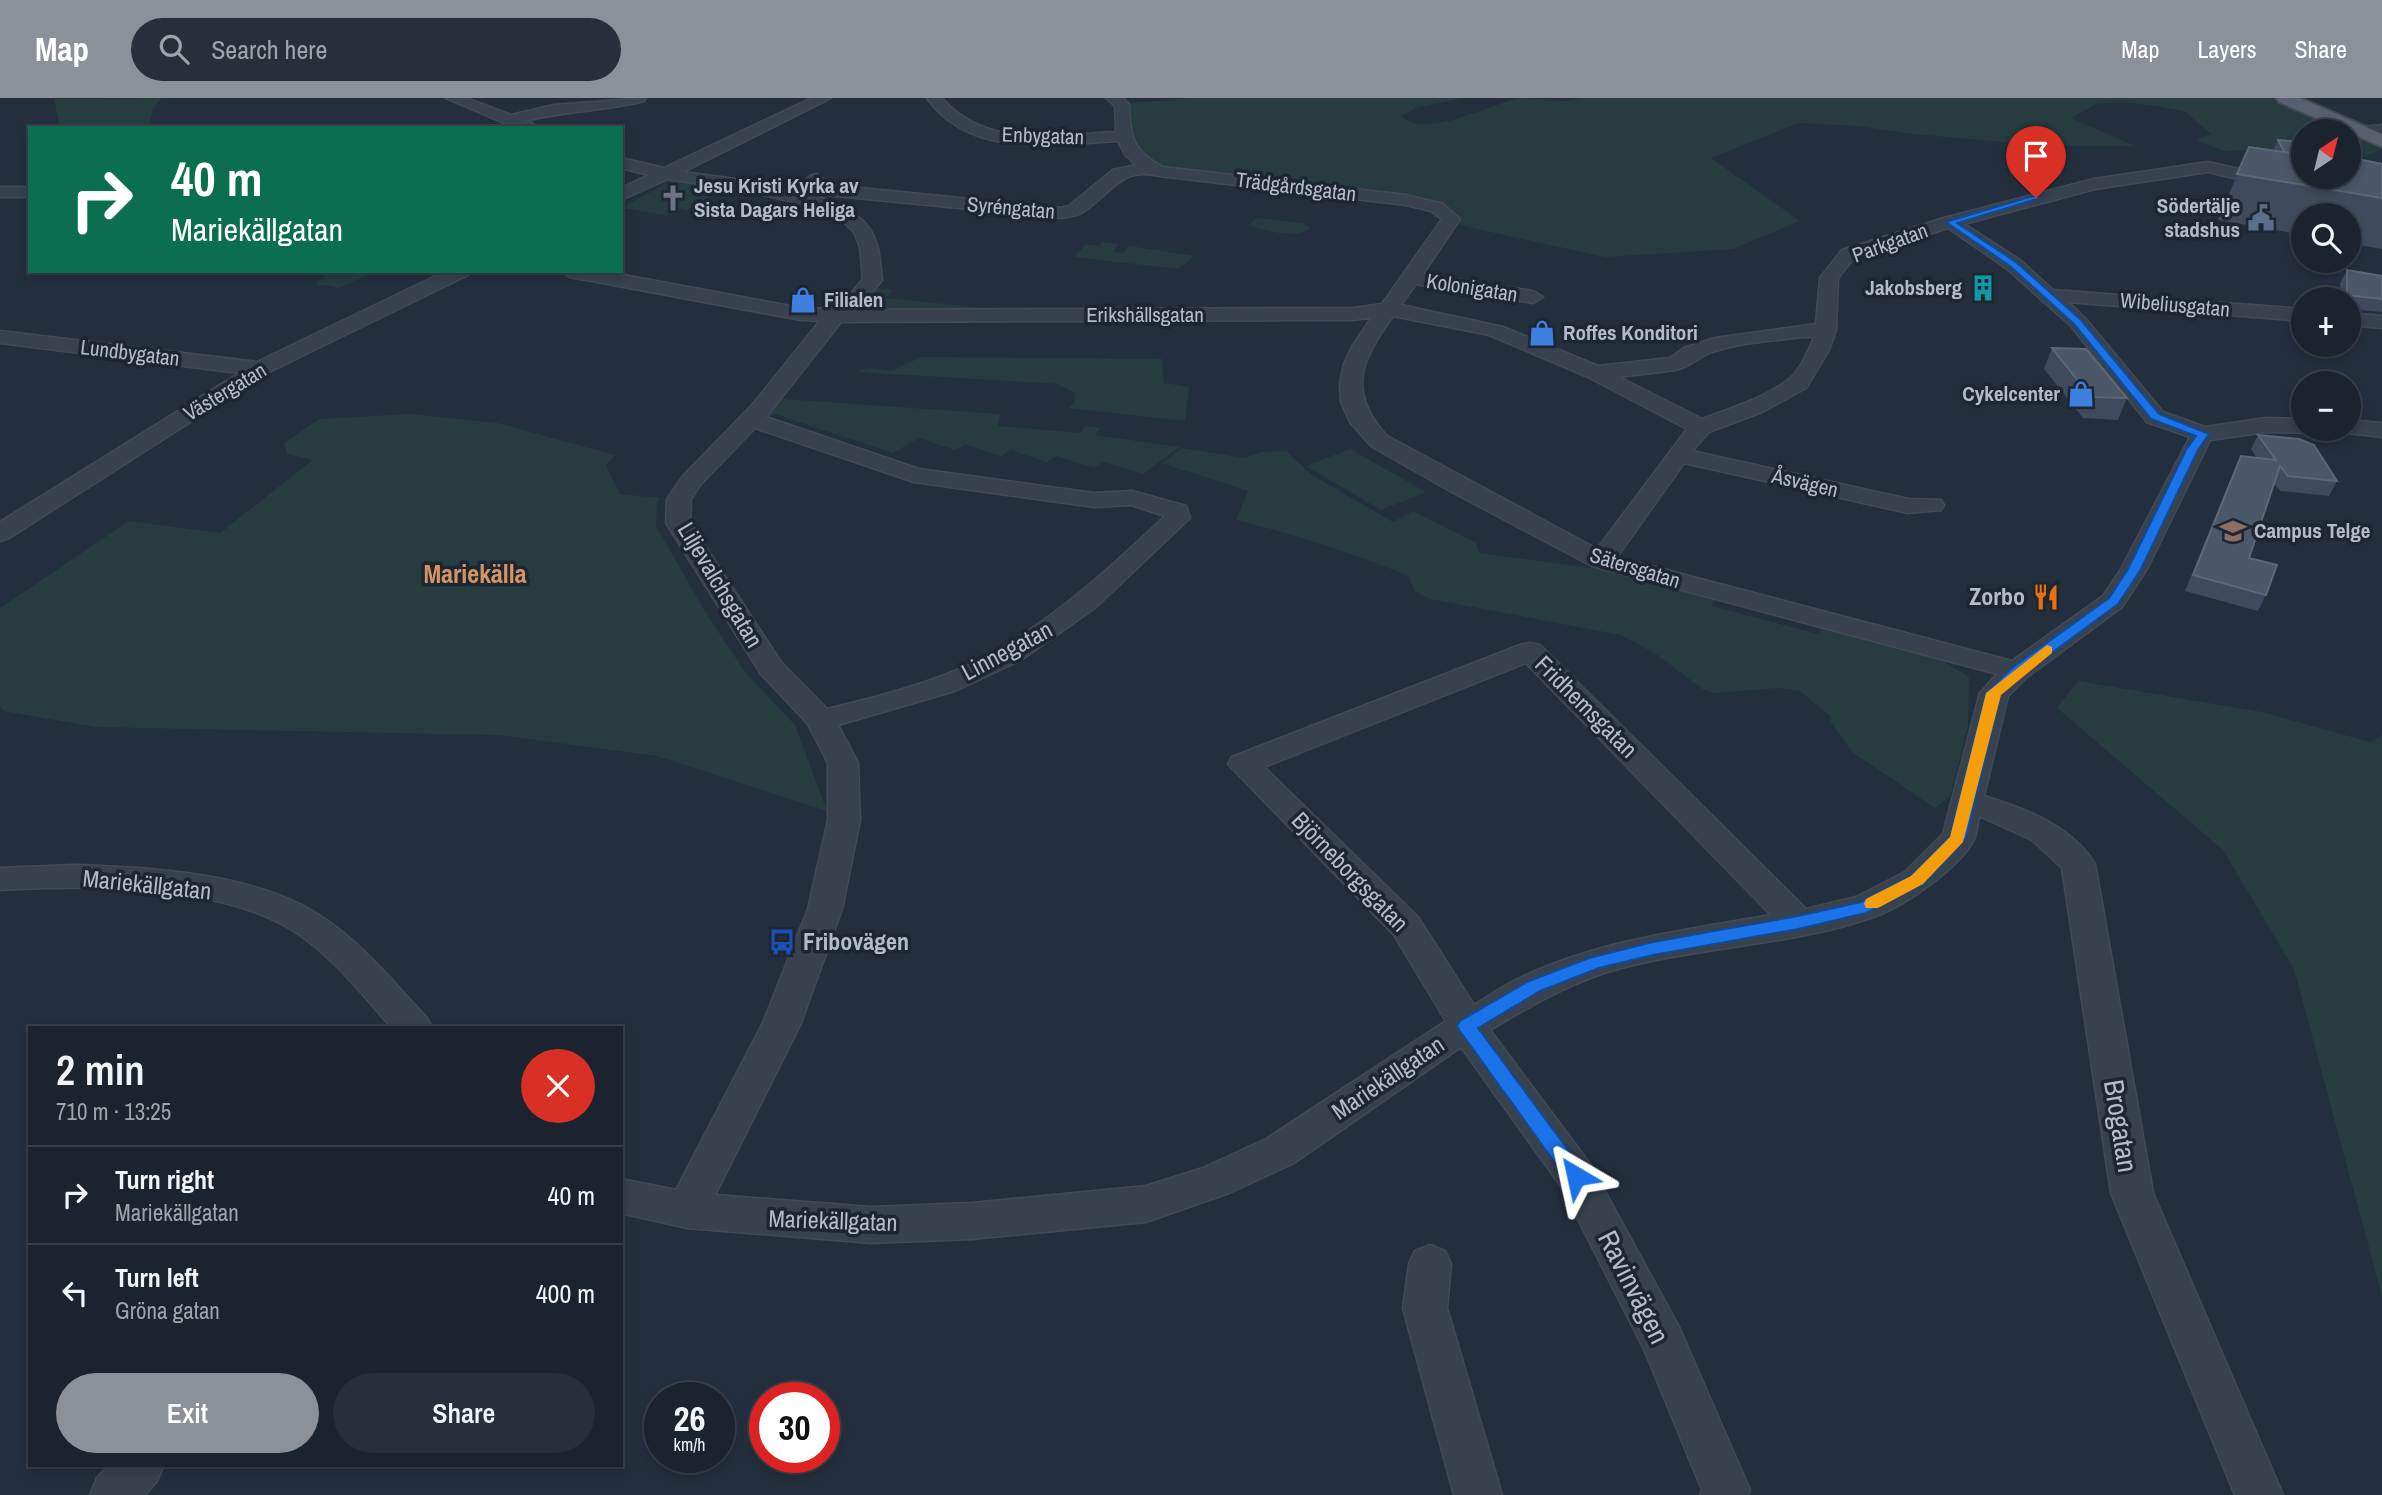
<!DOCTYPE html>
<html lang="en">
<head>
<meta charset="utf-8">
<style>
  :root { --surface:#1b232e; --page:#282f3a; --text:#f1f3f6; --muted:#a0a4aa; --line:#39404a; --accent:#8c9099 }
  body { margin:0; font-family:"Archivo Narrow",sans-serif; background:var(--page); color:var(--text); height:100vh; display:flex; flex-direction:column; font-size:26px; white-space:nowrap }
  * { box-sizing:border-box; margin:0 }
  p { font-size:23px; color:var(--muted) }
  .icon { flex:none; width:38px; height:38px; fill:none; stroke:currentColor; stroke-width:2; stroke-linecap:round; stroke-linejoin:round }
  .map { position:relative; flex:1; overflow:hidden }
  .sheet { position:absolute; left:28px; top:928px; width:595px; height:441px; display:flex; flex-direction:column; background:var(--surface); border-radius:0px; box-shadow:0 4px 10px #0003,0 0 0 2px var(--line) }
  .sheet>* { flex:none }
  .banner { position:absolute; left:28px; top:28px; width:595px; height:147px; border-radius:0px; box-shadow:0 4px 10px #0003,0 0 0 2px var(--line); background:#0b6e4f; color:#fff; overflow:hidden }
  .needle { width:46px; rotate:35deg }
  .controls { position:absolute; left:2291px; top:21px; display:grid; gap:14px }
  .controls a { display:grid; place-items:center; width:70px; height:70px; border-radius:50%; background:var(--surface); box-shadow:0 4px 10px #0003,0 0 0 2px var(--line); font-size:35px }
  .speed { position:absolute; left:644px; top:1284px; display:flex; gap:14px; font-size:35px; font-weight:700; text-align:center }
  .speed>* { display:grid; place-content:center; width:91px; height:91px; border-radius:50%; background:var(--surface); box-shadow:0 4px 10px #0003,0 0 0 2px var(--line); line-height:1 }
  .speed small { font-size:18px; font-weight:400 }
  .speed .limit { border:10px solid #d22; background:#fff; color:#111 }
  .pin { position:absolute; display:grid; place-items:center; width:60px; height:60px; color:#fff; margin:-72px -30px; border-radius:50% 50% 50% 0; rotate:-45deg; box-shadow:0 0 7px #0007 }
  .pin .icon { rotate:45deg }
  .me { position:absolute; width:77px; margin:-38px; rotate:324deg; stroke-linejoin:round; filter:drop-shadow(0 0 5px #0008) }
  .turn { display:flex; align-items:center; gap:24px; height:147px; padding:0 28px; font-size:32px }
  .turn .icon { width:91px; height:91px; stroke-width:2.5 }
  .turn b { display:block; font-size:49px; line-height:60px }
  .round { display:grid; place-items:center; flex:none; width:74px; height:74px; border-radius:37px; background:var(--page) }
  .head { display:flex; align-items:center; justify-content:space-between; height:119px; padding:0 28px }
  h1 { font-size:42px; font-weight:600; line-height:52px }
  .cta { display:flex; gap:14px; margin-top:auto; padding:14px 28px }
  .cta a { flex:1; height:80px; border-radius:42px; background:var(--accent); color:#fff; font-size:28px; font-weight:600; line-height:80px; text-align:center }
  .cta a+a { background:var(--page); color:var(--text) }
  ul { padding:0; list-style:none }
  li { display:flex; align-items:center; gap:21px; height:98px; padding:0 28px; border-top:2px solid var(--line) }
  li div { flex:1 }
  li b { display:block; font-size:26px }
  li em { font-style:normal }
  header { display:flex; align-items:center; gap:42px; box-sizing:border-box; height:98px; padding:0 35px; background:var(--accent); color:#fff }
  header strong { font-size:33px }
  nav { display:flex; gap:38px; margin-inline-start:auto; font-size:24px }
  .search { width:490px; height:63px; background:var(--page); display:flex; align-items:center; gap:18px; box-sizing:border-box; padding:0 24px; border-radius:38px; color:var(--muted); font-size:26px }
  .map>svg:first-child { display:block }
  .green { fill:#263c3f }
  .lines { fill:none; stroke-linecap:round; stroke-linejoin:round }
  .minor-casing { stroke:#414a57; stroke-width:3 }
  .major-casing { stroke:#414a57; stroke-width:4 }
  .minor { fill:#38414e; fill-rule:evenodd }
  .major { fill:#56606e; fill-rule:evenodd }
  .wall { fill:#3f4b5c }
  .building { fill:#4b5868; stroke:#5c6777; stroke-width:2 }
  .route { fill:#1a73e8; stroke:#114b97; stroke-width:2 }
  .slow { fill:#f59e0b }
  .labels { text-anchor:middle; stroke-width:7; stroke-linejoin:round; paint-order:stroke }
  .far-street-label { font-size:21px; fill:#b4bcc9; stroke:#1d2633 }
  .far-poi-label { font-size:21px; font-weight:bold; fill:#b4bcc9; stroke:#1d2633; text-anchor:start }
  .street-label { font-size:24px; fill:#b4bcc9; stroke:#1d2633 }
  .poi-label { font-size:24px; font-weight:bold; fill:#b4bcc9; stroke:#1d2633; text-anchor:end }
  .neighbourhood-label { font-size:26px; font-weight:bold; fill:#d59563; stroke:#1d2633 }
  .near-street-label { font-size:28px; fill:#b4bcc9; stroke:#1d2633 }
</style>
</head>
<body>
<header>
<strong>Map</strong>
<div class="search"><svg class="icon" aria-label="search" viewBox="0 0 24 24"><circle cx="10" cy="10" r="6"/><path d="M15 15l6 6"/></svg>Search here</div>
<nav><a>Map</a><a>Layers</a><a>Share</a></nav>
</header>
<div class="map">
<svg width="2382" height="1397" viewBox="0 0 2382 1397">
  <rect width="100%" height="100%" fill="#242f3e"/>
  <!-- green -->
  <g class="green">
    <path d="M162 0 153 10 149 30H60L54 1Z"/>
    <path d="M1188 0H1464L1416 10 1401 18C1427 43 1492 4 1521 0 1542 0 1562 6 1581 0H2275L2361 37 2357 40 2381 52 2360 60 2349 58 2348 33H2303V54L2279 57 2243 52 2224 53 2197 42 2211 36 2184 13 2156 8 2122 4 2096 6 2071 20 2135 48H2049L1914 36 1857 28 1799 25 1711 60 1800 123 1733 151 1605 159 1449 125 1443 112 1159 73 1137 61 1122 6Z"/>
    <path d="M686 81 720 86 722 92 687 112 678 110 667 117 621 110 671 83Z"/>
    <path d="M1256 120 1303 125 1310 130C1299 141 1263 133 1249 127Z"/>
    <path d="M1103 144 1119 146 1113 154 1123 155 1130 148 1194 158 1178 171 1075 159 1086 146 1099 148Z"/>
    <path d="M335 173H367L368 177 339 190 327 187 318 188 316 183 325 181 324 178Z"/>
    <path d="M867 189 893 192 886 200 994 211 992 219 835 218Z"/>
    <path d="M921 259 1162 261 1164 285 1189 289 1185 323 1068 310 1074 305 1075 295 1058 286 857 274 868 270 892 273Z"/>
    <path d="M768 300 1000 316 998 328 1080 335 1085 328 1100 330 1095 337 1180 349 1143 376 1104 364 1094 370 1057 358 1047 364 1011 352 1001 358 965 346 955 352 919 340 893 355 775 316 760 324Z"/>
    <path d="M410 316 497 325 615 357 606 367 620 396 660 400 657 404 656 428 704 512 745 574 795 627 827 713 657 658 498 637 96 629 3 613 0 608V510L129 423 220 435 313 362 287 356 284 345 319 321Z"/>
    <path d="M1182 350 1245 360 1261 354 1286 353 1312 377 1393 424 1413 413 1476 445 1479 455 1620 474 1718 496 1711 508 1818 536 1825 524 1933 557 1969 579 1968 628 1950 699 1935 710 1852 654 1831 624 1830 618 1800 593 1778 590 1714 595 1704 592 1656 556 1621 537 1430 501 1415 493 1408 478C1352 454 1294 436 1236 422L1248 393 1162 365Z"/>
    <path d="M1350 351 1426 394 1381 412 1306 368Z"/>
    <path d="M2078 583 2262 614 2370 644 2382 637V1198L2294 871 2223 752 2057 610Z"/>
  </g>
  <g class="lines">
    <!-- minor casing -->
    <g class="minor-casing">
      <g id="minor">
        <path d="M446 0H466L511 17 554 7 646 0 644 3C605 13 564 13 525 23L533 26 535 30H516Z"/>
        <path d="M812 0H831L683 74C731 81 840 89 869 130 880 145 880 165 882 182L858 212 1354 210 1382 206 1442 121 1431 113 1406 107 1159 78C1120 68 1112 96 1083 114 1077 118 1068 119 1061 120L805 95 797 90 810 78 816 76 824 81 820 86 1061 110 1069 108 1113 72 1136 67 1126 58 1118 43C1052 47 971 61 927 0H942C985 51 1057 37 1116 34L1115 8 1106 0H1123L1129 6C1130 38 1132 53 1163 69L1406 97 1443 106 1460 121 1423 176 1533 193 1543 199 1533 205 1416 186 1401 207 1503 229 1598 268 1670 260 1684 250 1715 240 1816 226 1820 180 1842 152 1944 120 2094 81 2208 64 2283 81 2285 85 2277 90 2208 74 2095 91 1964 126 2020 162 2053 192 2303 211V223L2068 204 2085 220 2163 314 2205 329 2266 320 2303 321V331H2312L2303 335 2266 334 2210 342 2147 471 2122 509 2027 579 2008 598 1984 698C2024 710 2072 728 2095 766L2153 1095 2283 1397H2235L2111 1095 2062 770 2032 742 1979 718C1978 725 1977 732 1975 739 1964 767 1904 808 1876 818 1792 849 1691 848 1604 875 1563 889 1527 910 1490 932L1590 1066 1679 1229 1750 1392 1748 1397H1700L1702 1392 1644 1251 1562 1090 1461 949 1294 1065 1229 1095 1146 1124 972 1141 871 1145 687 1130 621 1115V1081L676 1092 763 925 808 811 828 722V665L808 626 761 576 666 425 667 401 683 378 753 306 820 223 801 222 570 179 561 173H602L801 210C839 212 839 210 863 181L860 149 854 134 838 119 812 108 750 94 668 81 621 102V90L649 77 621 70V60L664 70ZM1948 130 2006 170 2071 228 2147 324 2190 339 2121 471 2103 498 2012 563 1617 459 1684 365 1908 415 1941 412 1944 407 1941 402 1908 401 1692 353 1709 334 1762 314 1806 290 1829 252 1836 232 1838 180 1854 160ZM1393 218 1489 237 1588 279 1687 331 1597 451 1387 338C1346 293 1361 263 1393 218ZM1372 219 1353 247 1344 266 1340 285 1341 304 1350 324 1371 348 1452 394 1592 468 1997 576 1980 595 1943 736 1905 774 1856 799 1806 811 1540 547 1530 545 1520 547 1232 659 1228 666 1394 837 1446 923 1266 1041 1203 1070 1146 1088 972 1105 871 1109 715 1097 801 925 842 811 860 722 858 665 838 627 955 593 1021 562 1096 509 1190 420 1186 408 1132 393 1094 395 919 371 766 319 841 224 1354 222ZM1802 239H1814C1809 252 1800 273 1788 282 1764 300 1731 310 1702 321L1619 279 1676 272C1690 269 1700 257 1715 253 1742 244 1774 243 1802 239ZM755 330 914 384 1094 409 1131 407 1165 418C1107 473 1047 528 975 564 928 586 877 599 827 611L781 564 690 425 691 401 700 387ZM1526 565 1771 817C1687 832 1599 842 1520 880 1504 887 1489 898 1474 907L1418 819 1264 669Z"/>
        <path d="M2382 27V37L2362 39 2354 34 2362 29Z"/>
        <rect x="0" y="89" width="30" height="10"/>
        <path d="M446 173H470L468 177 267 275 9 440 0 443V424L239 275 0 245V233L257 264Z"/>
        <path d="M2348 215 2382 218V230L2348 227Z"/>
        <path d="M2348 322 2382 325V339L2340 334 2338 331H2348Z"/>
        <path d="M73 767C148 769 258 775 322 819 362 845 393 884 426 919L432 929H391C362 896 334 860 297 835 224 786 86 787 0 792V770Z"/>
        <path d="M1430 1147 1445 1153 1451 1166 1447 1210 1502 1397H1454L1403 1210 1409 1166 1415 1153Z"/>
        <path d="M109 1367H164L157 1383 145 1397H90L97 1380Z"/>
      </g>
    </g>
    <!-- major casing -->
    <g class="major-casing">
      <path id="major" d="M2276 0H2300L2382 36V49L2279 4Z"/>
    </g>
    <!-- minor -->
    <use href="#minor" class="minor"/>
    <!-- major -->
    <use href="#major" class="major"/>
  </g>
  <!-- wall -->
  <g class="wall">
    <path d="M2278 42 2303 79 2382 66V151L2348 145V117H2303V137L2218 122 2249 49 2273 53Z"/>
    <path d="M2347 172 2382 178V214L2348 211V201H2341L2340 185Z"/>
    <path d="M2052 250 2127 300 2118 322 2083 320 2044 271Z"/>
    <path d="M2258 337 2337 383 2329 398 2280 393 2274 385 2249 460 2266 497 2258 513 2185 493 2234 373 2241 358 2257 360 2251 351Z"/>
  </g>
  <!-- building -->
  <g class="building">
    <path d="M2278 42 2303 44V57L2285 55Z"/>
    <path d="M2249 49 2303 57V79H2348V59L2382 66V100L2237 76Z"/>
    <path d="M2347 172 2382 178V201L2347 197Z"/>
    <path d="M2052 250 2086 251 2127 300 2091 299Z"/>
    <path d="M2258 337 2299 341 2314 347 2337 383 2288 378 2280 368 2249 460 2277 467 2266 497 2193 477 2241 358 2276 362Z"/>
  </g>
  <!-- route -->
  <path class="route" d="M2033 98 2040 100 1957 125 2016 164 2081 222 2159 316 2209 336 2198 352 2141 471 2118 506 2022 577 2001 596 1966 740 1923 786 1866 815 1798 831 1653 857 1599 870 1540 893 1478 930 1583 1072 1586 1078 1583 1084 1576 1086 1569 1084 1460 933 1457 928 1460 923 1527 884 1589 860 1653 844 1798 818 1861 804 1911 778 1950 739 1986 595 2012 570 2109 500 2128 471 2186 352 2196 338 2151 321 2074 226 2010 168 1946 124Z"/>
  <!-- slow -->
  <path class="slow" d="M2047 547 2052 549V555L2001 597 1963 744 1923 786 1878 810H1866L1864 806 1866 801 1911 778 1950 739 1986 595Z"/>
  <!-- icons -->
  <defs>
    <g id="church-bare" transform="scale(2.1)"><path d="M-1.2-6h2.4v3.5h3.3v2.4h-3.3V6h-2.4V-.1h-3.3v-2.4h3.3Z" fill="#6b7280" stroke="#1d2633" stroke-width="2.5" paint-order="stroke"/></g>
    <g id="civic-bare" transform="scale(2.1)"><path d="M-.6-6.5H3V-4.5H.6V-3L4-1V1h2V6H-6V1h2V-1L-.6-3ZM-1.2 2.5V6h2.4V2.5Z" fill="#5c6f8a" stroke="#1d2633" stroke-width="2.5" paint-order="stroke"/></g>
    <g id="building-bare" transform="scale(2.1)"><path d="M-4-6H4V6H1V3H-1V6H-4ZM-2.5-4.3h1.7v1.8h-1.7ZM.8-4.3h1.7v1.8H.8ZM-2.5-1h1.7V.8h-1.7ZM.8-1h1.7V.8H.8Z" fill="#0f9aa8" stroke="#1d2633" stroke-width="2.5" paint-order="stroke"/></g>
    <g id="shop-bare" transform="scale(2.1)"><path d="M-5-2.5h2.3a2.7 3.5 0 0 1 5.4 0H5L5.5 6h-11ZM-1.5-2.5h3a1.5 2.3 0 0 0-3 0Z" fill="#3f7fe0" stroke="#1d2633" stroke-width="2.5" paint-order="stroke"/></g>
    <g id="university-bare" transform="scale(2.1)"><path d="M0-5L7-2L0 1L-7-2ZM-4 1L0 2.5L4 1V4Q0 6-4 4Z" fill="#8d6e63" stroke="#1d2633" stroke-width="2.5" paint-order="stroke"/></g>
    <g id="restaurant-bare" transform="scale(2.1)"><path d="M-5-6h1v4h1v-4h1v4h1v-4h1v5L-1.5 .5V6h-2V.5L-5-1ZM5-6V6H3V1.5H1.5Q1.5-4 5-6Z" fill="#e8710a" stroke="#1d2633" stroke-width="2.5" paint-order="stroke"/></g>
    <g id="bus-bare" transform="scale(2.1)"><path d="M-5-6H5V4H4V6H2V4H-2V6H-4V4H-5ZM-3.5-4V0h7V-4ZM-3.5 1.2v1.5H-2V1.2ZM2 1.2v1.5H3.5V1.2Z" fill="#1a4fb4" stroke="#1d2633" stroke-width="2.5" paint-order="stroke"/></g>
  </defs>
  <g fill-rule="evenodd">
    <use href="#church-bare" x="673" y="100"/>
    <use href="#civic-bare" x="2261" y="120"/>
    <use href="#building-bare" x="1983" y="190"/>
    <use href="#shop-bare" x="803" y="202"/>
    <use href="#shop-bare" x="1542" y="235"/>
    <use href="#shop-bare" x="2081" y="296"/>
    <use href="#university-bare" x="2233" y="433"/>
    <use href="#restaurant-bare" x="2046" y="499"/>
    <use href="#bus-bare" x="782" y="844"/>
  </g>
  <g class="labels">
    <!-- far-street labels -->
    <g class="far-street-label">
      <text transform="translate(1043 38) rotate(2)" y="7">Enbygatan</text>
      <text transform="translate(1296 89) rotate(7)" y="7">Trädgårdsgatan</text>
      <text transform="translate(1011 110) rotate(5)" y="7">Syréngatan</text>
      <text transform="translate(1890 145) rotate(-20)" y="7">Parkgatan</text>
      <text transform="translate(1472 190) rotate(9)" y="7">Kolonigatan</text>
      <text transform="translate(2175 207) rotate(5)" y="7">Wibeliusgatan</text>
      <text x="1145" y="224">Erikshällsgatan</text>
      <text transform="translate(130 255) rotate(7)" y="7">Lundbygatan</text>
      <text transform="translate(225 294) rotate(-31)" y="7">Västergatan</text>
      <text transform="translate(1805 385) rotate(13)" y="7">Åsvägen</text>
      <text transform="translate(1635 470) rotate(17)" y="7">Sätersgatan</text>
    </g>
    <!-- far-poi labels -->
    <g class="far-poi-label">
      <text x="694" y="95">Jesu Kristi Kyrka av<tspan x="694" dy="24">Sista Dagars Heliga</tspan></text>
      <text x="2240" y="115" text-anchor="end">Södertälje<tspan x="2240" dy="24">stadshus</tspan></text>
      <text x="1962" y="197" text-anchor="end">Jakobsberg</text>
      <text x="824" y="209">Filialen</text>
      <text x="1563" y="242">Roffes Konditori</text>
      <text x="2060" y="303" text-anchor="end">Cykelcenter</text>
      <text x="2254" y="440">Campus Telge</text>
    </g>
    <!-- street labels -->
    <g class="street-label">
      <text transform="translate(720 487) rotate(59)" y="8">Liljevalchsgatan</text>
      <text transform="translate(1007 553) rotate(-28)" y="8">Linnegatan</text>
      <text transform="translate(1586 609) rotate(45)" y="8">Fridhemsgatan</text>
      <text transform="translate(1350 774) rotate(46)" y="8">Björneborgsgatan</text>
      <text transform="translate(147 787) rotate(6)" y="8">Mariekällgatan</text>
      <text transform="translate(1388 980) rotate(-34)" y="8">Mariekällgatan</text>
      <text transform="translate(833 1123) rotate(2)" y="8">Mariekällgatan</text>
    </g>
    <!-- poi labels -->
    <g class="poi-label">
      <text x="2025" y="507">Zorbo</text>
      <text x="803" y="852" text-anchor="start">Fribovägen</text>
    </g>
    <!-- neighbourhood labels -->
    <g class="neighbourhood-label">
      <text x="475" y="485">Mariekälla</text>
    </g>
    <!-- near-street labels -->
    <g class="near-street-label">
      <text transform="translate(2121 1028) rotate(81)" y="10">Brogatan</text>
      <text transform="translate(1634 1189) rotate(63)" y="10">Ravinvägen</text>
    </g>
  </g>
</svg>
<div class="controls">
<a><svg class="needle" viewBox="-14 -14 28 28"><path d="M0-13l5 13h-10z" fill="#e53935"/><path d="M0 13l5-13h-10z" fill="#a0a4aa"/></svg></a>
<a><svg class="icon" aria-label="search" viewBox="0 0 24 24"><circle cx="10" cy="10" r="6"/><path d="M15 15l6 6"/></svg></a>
<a>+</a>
<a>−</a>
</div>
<div class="speed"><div>26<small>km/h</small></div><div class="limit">30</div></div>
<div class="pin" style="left:2036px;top:100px;background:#d93025"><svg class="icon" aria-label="arrive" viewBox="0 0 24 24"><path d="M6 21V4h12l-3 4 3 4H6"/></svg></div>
<svg class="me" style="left:1576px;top:1078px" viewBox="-20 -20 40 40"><path d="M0-17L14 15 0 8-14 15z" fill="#1a73e8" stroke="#fff" stroke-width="4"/></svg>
<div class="banner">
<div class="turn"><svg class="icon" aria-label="right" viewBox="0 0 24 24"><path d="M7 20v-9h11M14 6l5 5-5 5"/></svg><div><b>40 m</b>Mariekällgatan</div></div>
</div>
<section class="sheet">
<div class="head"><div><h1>2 min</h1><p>710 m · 13:25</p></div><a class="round" style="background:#d93025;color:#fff"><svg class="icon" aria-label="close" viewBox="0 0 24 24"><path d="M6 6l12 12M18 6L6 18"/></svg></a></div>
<ul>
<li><svg class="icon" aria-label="right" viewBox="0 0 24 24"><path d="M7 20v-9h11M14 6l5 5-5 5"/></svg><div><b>Turn right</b><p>Mariekällgatan</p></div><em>40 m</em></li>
<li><svg class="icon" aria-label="left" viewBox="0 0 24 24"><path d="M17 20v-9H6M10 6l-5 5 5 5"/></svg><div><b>Turn left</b><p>Gröna gatan</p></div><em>400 m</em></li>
</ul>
<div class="cta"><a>Exit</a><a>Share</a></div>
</section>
</div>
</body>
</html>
